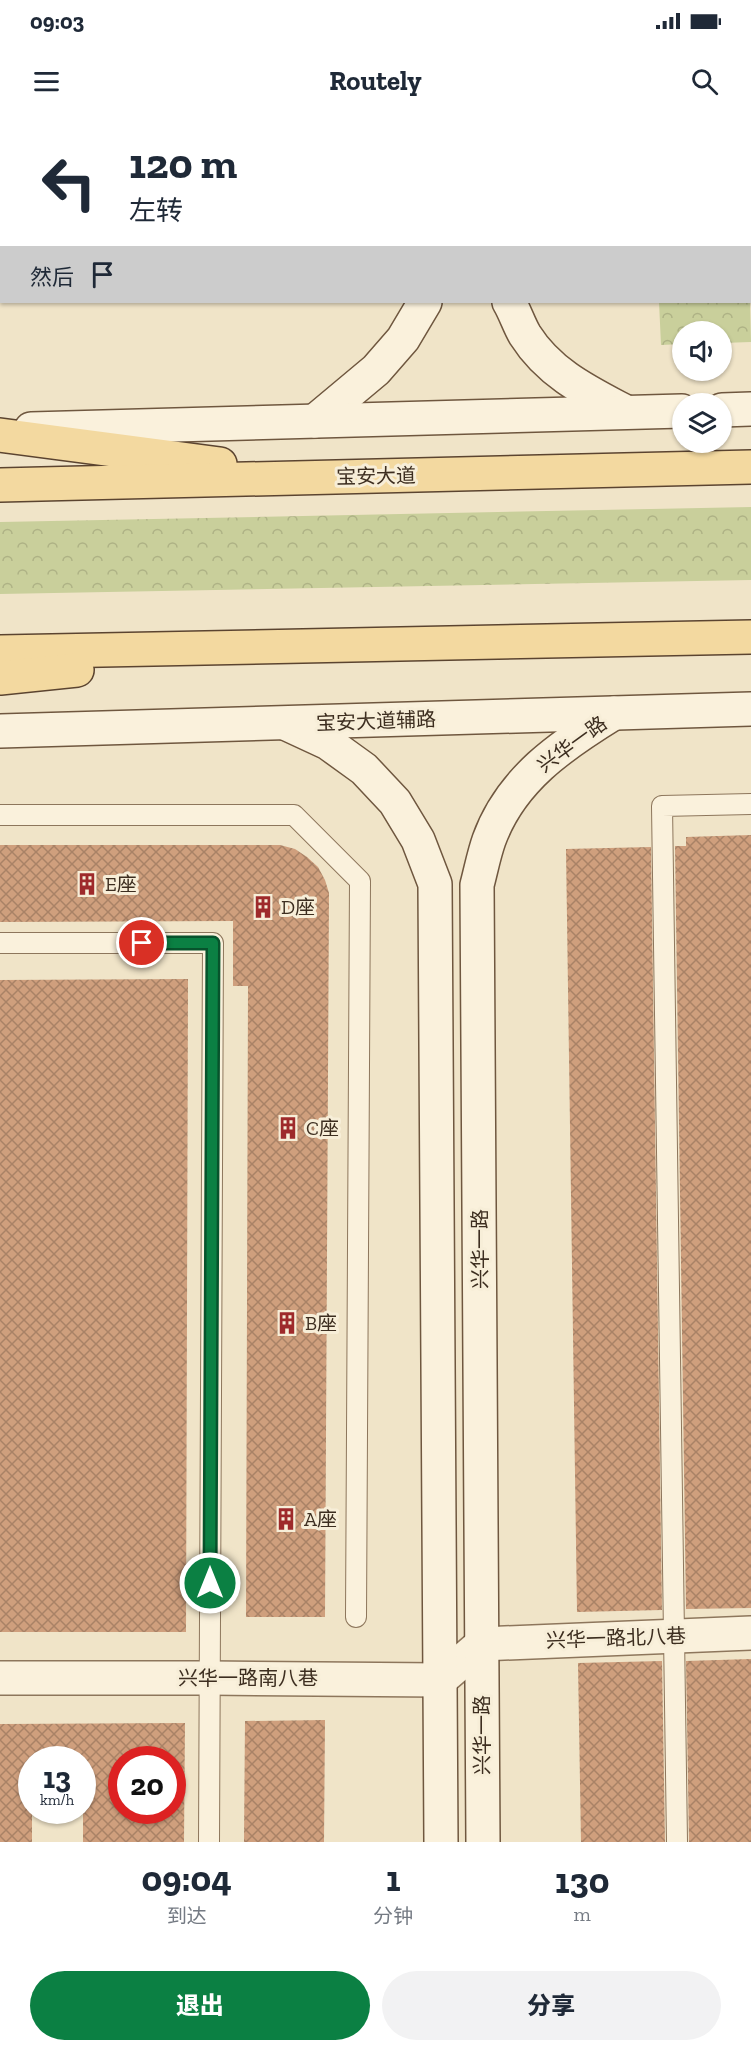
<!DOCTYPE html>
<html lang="zh">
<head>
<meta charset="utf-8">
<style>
  :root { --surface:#fff; --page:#f2f2f3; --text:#1f2937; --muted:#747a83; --accent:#0b8043 }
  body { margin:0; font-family:"Zilla Slab","Noto Sans SC",serif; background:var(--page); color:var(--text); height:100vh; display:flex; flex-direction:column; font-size:22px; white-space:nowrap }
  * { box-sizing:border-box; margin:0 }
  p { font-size:20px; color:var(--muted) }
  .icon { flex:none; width:33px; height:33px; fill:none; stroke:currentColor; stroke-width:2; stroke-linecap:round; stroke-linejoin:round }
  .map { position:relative; height:1722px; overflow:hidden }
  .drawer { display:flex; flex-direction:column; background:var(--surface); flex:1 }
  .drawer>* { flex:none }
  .top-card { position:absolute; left:0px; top:0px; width:752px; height:183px; box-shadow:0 2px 4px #0004; background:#fff; color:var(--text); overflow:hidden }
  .controls { position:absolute; left:672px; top:201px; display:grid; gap:12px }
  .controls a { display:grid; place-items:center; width:60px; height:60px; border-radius:50%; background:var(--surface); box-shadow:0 2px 4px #0004; font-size:30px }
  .speed { position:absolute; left:18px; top:1626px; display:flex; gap:12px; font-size:30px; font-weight:700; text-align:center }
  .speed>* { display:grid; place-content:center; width:78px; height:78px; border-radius:50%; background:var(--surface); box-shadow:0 2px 4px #0004; line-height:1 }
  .speed small { font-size:15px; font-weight:400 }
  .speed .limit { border:9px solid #d22; background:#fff; color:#111 }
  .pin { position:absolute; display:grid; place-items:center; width:51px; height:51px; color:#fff; margin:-26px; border:3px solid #fff; border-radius:50%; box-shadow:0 2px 6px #0007 }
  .me { position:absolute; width:66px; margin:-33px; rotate:0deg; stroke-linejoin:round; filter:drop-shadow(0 0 4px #0008) }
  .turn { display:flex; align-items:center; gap:21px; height:126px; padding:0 30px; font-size:27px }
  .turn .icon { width:78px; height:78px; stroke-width:2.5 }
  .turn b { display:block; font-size:42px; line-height:51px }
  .then { display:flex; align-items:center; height:57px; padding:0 30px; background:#0003; gap:12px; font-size:22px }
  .eta { display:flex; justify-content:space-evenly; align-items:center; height:102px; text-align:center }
  .eta b { font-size:36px; font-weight:800; line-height:42px }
  .button { display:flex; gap:12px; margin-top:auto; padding:12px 30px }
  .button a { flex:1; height:69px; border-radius:36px; background:var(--accent); color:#fff; font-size:24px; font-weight:800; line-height:69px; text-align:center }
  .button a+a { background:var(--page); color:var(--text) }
  .status { display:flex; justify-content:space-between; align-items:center; height:42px; padding:0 30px; background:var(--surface); direction:ltr }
  .status svg { height:16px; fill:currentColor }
  header { display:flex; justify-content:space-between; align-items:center; height:78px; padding:0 30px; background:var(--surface); font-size:27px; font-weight:800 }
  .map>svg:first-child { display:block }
  .forest { fill:url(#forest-crowns) }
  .building { fill:url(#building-cross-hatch); fill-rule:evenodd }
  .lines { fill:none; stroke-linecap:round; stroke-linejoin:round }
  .lane-casing { stroke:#8d765c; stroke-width:22 }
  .street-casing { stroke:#8d765c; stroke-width:36 }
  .secondary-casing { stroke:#6f573f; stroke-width:36 }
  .primary-casing { stroke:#5b4430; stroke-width:36 }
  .lane { stroke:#faf1dc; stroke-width:20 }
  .street { stroke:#faf1dc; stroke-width:33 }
  .secondary { stroke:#faf1dc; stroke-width:33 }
  .primary { stroke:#f3d9a0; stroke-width:33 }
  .route-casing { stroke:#07532c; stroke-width:15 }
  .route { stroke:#0b8043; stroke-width:10 }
  .labels { text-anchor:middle; stroke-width:6; stroke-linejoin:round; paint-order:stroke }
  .street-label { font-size:20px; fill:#3d2e20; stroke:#f7eed8 }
  .poi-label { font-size:20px; fill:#3d2e20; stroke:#f7eed8; text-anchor:start }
</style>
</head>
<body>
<div class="status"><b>09:03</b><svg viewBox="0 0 49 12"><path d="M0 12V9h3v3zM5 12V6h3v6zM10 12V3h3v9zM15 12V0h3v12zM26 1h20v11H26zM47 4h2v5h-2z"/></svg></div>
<header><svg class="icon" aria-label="menu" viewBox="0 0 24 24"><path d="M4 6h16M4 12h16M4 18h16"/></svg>Routely<svg class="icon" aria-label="search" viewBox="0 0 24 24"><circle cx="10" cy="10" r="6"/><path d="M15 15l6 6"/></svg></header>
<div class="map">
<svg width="751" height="1722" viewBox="0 0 751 1722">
  <defs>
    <pattern id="forest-crowns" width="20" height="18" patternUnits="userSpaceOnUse" patternTransform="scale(1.5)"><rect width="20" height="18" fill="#c9cf9b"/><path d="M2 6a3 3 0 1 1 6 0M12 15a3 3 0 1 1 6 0" fill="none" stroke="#aeb285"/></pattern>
    <pattern id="building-cross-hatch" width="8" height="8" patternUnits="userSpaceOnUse" patternTransform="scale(1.5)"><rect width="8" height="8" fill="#cf9f7d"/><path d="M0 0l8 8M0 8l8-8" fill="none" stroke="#a98266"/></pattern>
  </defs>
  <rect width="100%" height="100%" fill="#f0e4c8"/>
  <!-- forest -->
  <g class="forest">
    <path d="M750 180 751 222 722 223V212H682V224L661 225 659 182Z"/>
    <path d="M751 387V460L0 474V402Z"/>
  </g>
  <!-- building -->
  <g class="building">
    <path d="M751 715V1488L686 1489 675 726H686V717Z"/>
    <path d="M0 725H280L295 729 307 737 318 747 325 760 329 773 325 1497H246L248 866H233V801L0 802Z"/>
    <path d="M651 727 662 1490 577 1492 566 729Z"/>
    <path d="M188 859 186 1512H0V860Z"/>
    <path d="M751 1539V1722H689L686 1541Z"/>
    <path d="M662 1541 665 1722H581L578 1543Z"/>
    <path d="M325 1600 324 1722H244L245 1601Z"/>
    <path d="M185 1603 184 1722H83V1640H32V1722H0V1604ZM122 1640H172V1690H122Z"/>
  </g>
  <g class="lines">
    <!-- lane casing -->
    <g class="lane-casing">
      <g id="lane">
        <path d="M0 695H294L360 761 356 1497"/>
        <path d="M0 823H213L209 1722"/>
        <path d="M677 1722 662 686 751 684"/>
      </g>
    </g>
    <!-- street casing -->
    <g class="street-casing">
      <path id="street" d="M0 1558H210L440 1560 482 1524 751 1513"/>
    </g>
    <!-- secondary casing -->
    <g class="secondary-casing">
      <g id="secondary">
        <path d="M439 2V0"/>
        <path d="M492 2V0"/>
        <path d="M509 182C515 192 519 205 525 215 549 253 586 271 624 291"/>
        <path d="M722 290 751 289"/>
        <path d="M315 301 376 250 403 219 425 182"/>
        <path d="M31 309 682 291"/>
        <path d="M287 604 328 623 364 649 395 682 418 720 435 764 441 1722"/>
        <path d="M0 611 751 589"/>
        <path d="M483 1722 477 765C481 750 484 734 489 720 511 659 562 625 614 593"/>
      </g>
    </g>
    <!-- primary casing -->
    <g class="primary-casing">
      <g id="primary">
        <path d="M0 315 220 344"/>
        <path d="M0 365 751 347"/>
        <path d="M0 532 751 517"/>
        <path d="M0 558 77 550"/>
      </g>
    </g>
    <!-- lane -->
    <use href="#lane" class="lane"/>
    <!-- street -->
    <use href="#street" class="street"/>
    <!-- secondary -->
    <use href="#secondary" class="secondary"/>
    <!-- primary -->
    <use href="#primary" class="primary"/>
  </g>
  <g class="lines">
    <!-- route casing -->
    <g class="route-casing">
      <path id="route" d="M142 823H213L210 1463"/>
    </g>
    <!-- route -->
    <use href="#route" class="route"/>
  </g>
  <!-- icons -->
  <defs>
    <g id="building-bare" transform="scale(1.8)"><path d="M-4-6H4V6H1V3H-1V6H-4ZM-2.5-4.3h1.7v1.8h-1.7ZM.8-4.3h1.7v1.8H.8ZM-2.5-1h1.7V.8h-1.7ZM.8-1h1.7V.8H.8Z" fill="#9e2a2b" stroke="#f7eed8" stroke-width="2.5" paint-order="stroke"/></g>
  </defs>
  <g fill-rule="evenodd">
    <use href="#building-bare" x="87" y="764"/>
    <use href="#building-bare" x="263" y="787"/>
    <use href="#building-bare" x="288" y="1008"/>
    <use href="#building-bare" x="287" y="1203"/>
    <use href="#building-bare" x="286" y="1399"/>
  </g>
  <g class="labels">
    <!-- street labels -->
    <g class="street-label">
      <text transform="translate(376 356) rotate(-1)" y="7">宝安大道</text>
      <text transform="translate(376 601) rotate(-2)" y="7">宝安大道辅路</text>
      <text transform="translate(572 624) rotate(-36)" y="7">兴华一路</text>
      <text transform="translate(480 1129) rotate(-90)" y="7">兴华一路</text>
      <text transform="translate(616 1518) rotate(-2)" y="7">兴华一路北八巷</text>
      <text x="248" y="1565">兴华一路南八巷</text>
      <text transform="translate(482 1615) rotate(-90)" y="7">兴华一路</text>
    </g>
    <!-- poi labels -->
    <g class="poi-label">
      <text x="105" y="771">E座</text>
      <text x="281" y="794">D座</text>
      <text x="306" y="1015">C座</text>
      <text x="305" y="1210">B座</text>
      <text x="304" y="1406">A座</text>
    </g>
  </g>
</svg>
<div class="controls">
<a><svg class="icon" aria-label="sound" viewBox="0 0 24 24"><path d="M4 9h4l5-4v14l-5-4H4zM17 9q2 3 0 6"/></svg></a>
<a><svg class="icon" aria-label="layers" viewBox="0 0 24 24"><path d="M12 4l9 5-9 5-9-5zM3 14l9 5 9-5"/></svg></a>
</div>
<div class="speed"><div>13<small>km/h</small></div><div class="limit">20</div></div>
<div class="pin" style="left:142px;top:823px;background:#d93025"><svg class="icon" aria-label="arrive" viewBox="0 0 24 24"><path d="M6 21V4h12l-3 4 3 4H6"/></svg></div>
<svg class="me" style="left:210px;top:1463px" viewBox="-20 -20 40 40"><circle r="17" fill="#0b8043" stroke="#fff" stroke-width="3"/><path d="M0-11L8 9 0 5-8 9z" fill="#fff"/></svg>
<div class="top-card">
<div class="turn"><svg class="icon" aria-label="left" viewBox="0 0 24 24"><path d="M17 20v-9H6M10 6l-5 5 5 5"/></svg><div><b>120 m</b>左转</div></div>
<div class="then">然后<svg class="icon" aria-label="arrive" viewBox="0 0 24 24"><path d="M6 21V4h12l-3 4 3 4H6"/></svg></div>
</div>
</div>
<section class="drawer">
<div class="eta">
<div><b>09:04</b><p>到达</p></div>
<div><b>1</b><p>分钟</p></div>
<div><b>130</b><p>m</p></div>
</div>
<div class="button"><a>退出</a><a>分享</a></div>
</section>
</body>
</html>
